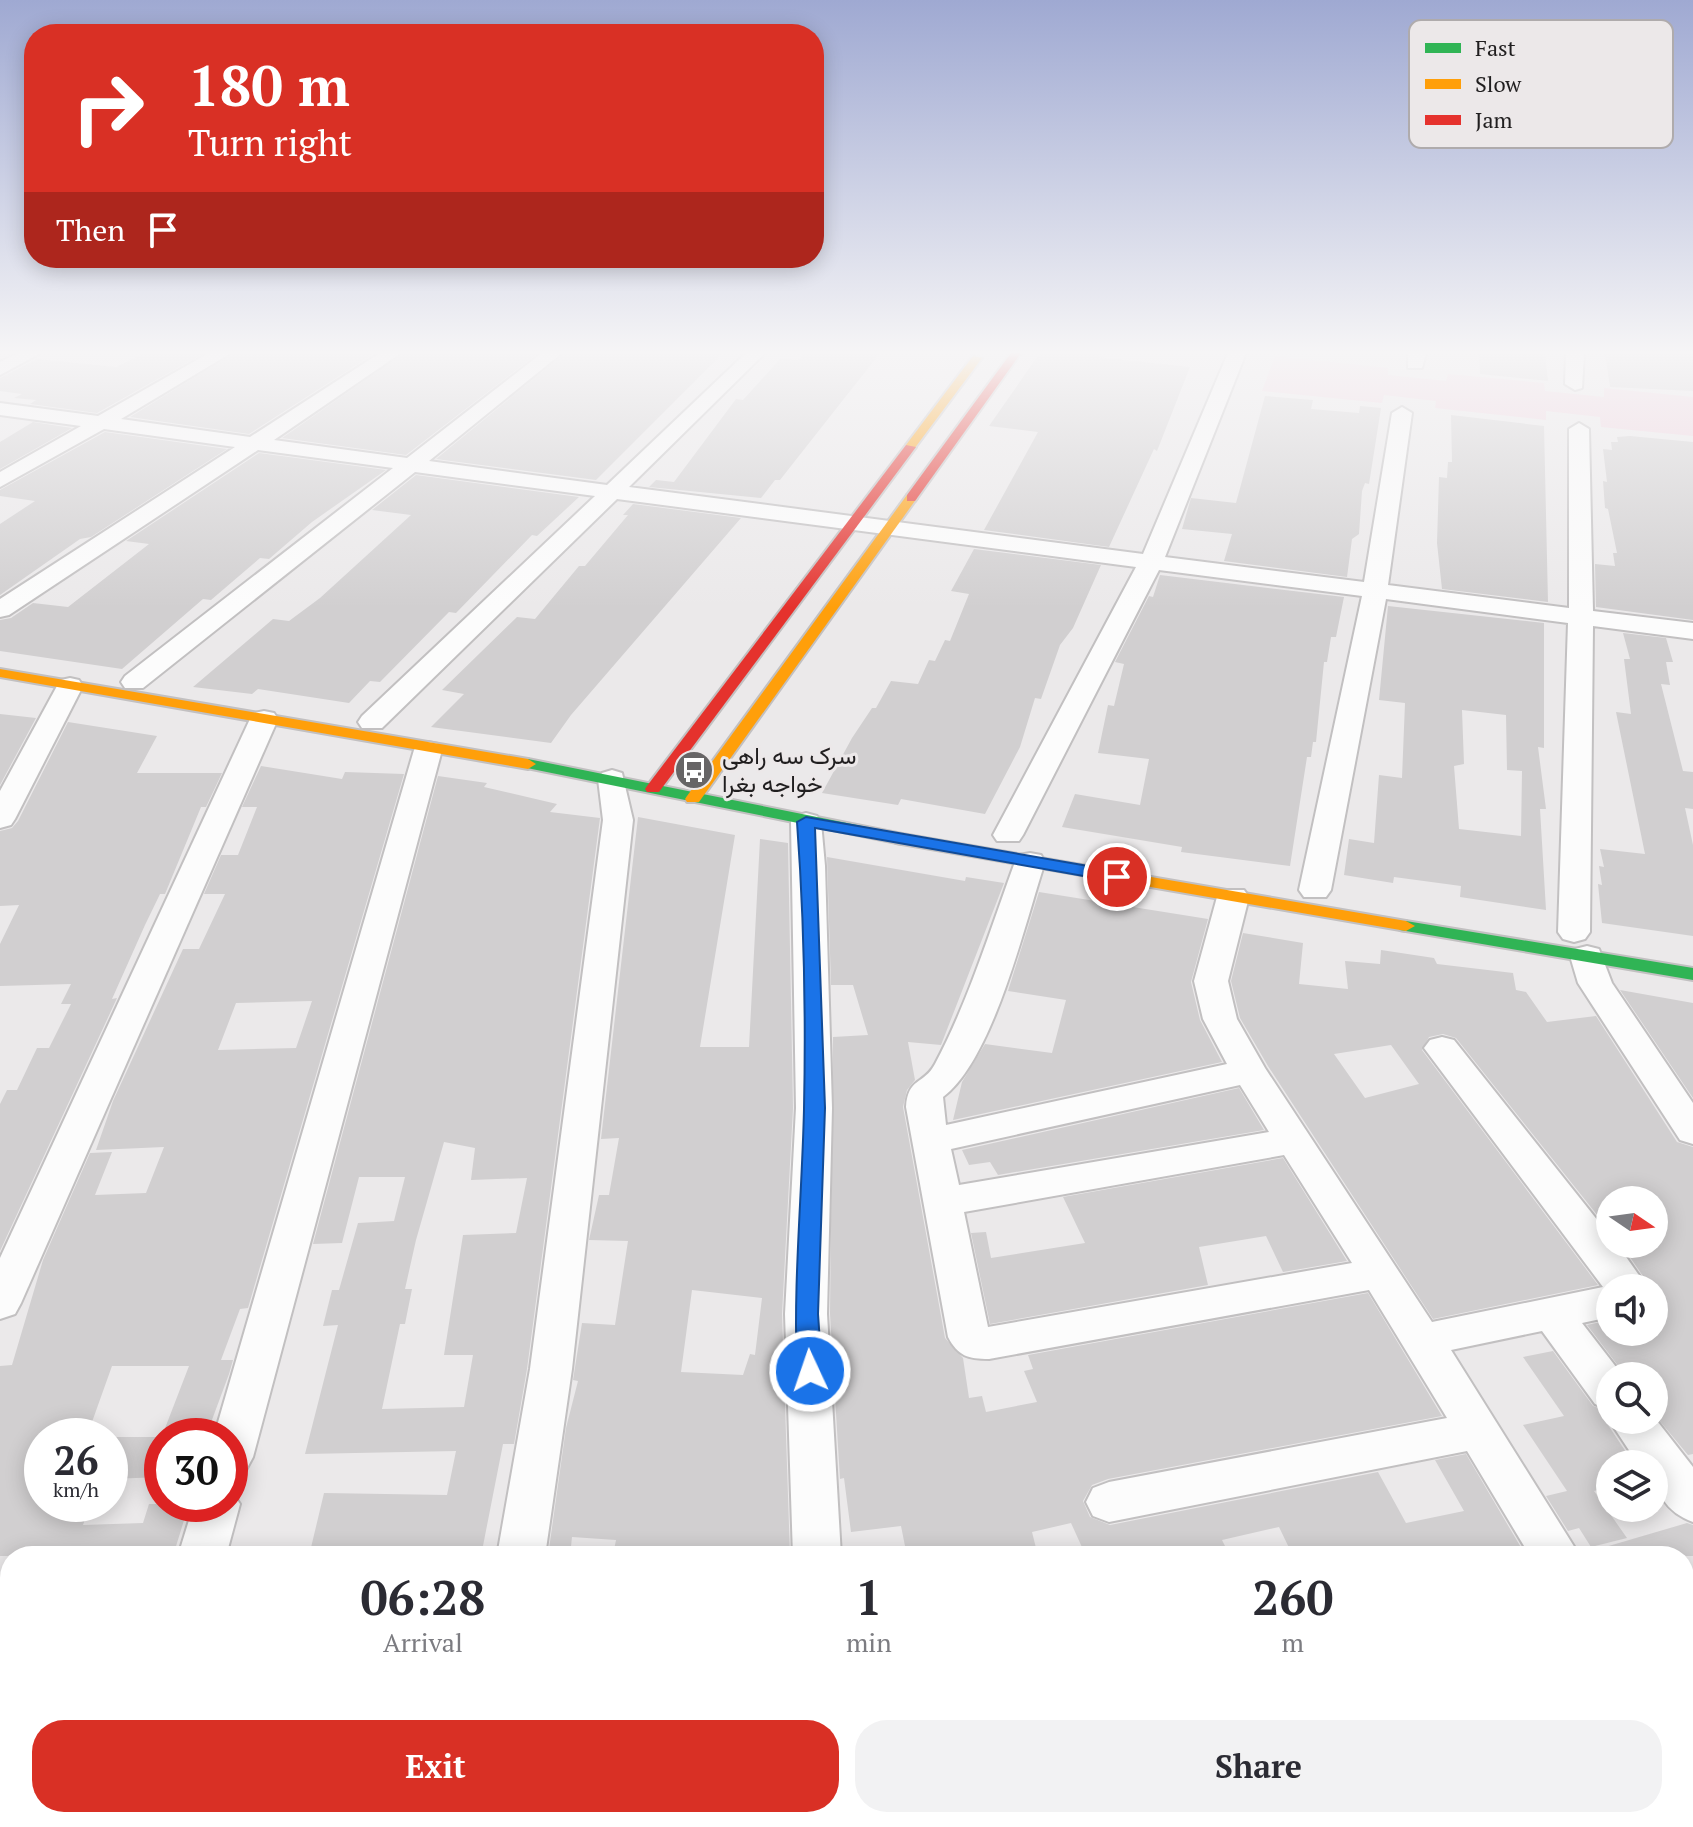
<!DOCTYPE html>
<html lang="en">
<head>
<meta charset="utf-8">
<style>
  :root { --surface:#fff; --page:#f2f2f3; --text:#2b2b33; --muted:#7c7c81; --accent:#d93025 }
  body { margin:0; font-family:"PT Serif",Vazirmatn,serif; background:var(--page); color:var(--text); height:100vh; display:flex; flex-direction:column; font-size:30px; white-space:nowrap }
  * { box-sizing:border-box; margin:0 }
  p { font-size:26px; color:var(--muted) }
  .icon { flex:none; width:44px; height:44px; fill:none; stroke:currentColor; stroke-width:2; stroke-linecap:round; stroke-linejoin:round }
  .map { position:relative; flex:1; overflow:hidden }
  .sheet { position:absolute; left:0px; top:1546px; width:1694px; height:282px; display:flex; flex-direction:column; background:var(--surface); border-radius:32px 32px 0 0; box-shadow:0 4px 20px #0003 }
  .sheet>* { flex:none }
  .top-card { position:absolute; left:24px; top:24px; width:800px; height:244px; border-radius:32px; box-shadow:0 4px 20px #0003; background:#d93025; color:#fff; overflow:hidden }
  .needle { width:52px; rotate:103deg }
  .tools { position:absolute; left:1596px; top:1186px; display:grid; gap:16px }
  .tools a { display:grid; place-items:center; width:72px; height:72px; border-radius:50%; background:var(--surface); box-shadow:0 4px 20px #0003; font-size:40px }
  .speed { position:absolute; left:24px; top:1418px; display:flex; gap:16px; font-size:40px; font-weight:700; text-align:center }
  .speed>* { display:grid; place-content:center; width:104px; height:104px; border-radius:50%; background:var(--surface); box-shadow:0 4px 20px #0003; line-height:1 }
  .speed small { font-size:20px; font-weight:400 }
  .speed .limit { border:12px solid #d22; background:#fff; color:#111 }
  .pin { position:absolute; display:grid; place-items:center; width:68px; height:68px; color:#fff; margin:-34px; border:4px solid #fff; border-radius:50%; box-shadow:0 2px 8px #0007 }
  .me { position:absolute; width:88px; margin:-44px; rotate:357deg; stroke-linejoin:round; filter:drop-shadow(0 0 6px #0008) }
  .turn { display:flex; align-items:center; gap:28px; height:168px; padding:0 32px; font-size:36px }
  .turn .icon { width:104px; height:104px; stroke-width:2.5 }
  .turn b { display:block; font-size:56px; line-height:68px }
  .then { display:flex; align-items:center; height:76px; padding:0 32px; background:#0003; gap:16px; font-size:30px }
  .eta { display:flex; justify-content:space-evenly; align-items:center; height:136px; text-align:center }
  .eta b { font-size:48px; font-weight:700; line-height:56px }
  .button { display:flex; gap:16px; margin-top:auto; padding:16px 32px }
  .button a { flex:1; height:92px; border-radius:32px; background:var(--accent); color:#fff; font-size:32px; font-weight:700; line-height:92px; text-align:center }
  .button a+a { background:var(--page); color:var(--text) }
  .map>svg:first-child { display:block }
  .green { fill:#f0d1dd }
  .building { fill:#d1cfd0; fill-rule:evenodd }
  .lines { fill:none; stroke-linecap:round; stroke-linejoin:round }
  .street-casing { stroke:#c2c0c1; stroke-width:4 }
  .fast-casing { stroke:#c2c0c1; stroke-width:4 }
  .slow-casing { stroke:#c2c0c1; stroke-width:4 }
  .jam-casing { stroke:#c2c0c1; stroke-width:4 }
  .street { fill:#fcfcfc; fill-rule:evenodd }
  .fast { fill:#30b455; fill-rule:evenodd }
  .slow { fill:#ff9f0a; fill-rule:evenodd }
  .jam { fill:#e5322d; fill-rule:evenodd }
  .route { fill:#1a73e8; stroke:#114b97; stroke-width:2 }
  .labels { text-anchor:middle; stroke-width:6; stroke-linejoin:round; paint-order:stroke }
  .poi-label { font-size:24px; fill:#201e1f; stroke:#ece8e9; text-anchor:start }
  .key { fill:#ece8e9; stroke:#afabac; stroke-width:2 }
  .key-label { font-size:22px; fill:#201e1f }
</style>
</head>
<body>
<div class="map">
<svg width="1693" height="1827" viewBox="0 0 1693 1827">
  <rect width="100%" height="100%" fill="#ebe9ea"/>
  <!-- green -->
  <path class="green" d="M1275 356 1388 368V375L1446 381 1448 374 1544 383 1545 391 1604 397V388L1693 397V436L1601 427 1600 417 1546 411V420L1435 408 1436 401 1384 395 1382 403 1262 391Z"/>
  <!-- building -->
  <g class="building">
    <path d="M145 353H204L97 413 30 404 36 400 14 398 22 394 0 391V378L37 359 116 367Z"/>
    <path d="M234 353H375L249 434 130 417Z"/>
    <path d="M404 353H538L406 455 282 438Z"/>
    <path d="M565 353H723L596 480 436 459Z"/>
    <path d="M805 353H880L780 480H775L761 498 649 487 656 480 674 482 736 399 743 400 780 359 798 360Z"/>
    <path d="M1040 353H1100L1097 357 1190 367 1157 451 1154 449 1109 547 984 530 1038 432 989 426Z"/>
    <path d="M1479 353H1545L1548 381 1480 374Z"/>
    <path d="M1605 353H1693V391L1610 387Z"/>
    <path d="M1265 396 1313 400 1311 409 1359 413 1360 406 1381 408 1369 484 1365 483 1362 491 1359 534 1352 539 1347 577 1224 561 1232 534 1182 529 1191 498 1236 503Z"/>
    <path d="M1451 415 1544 426 1548 602 1442 589 1437 543 1439 477 1447 478 1448 462H1452Z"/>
    <path d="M33 422 72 428 0 469V442Z"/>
    <path d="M105 432 227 449 91 537 80 539 0 595V524L35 501 0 496V490Z"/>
    <path d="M1630 436 1693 442V620L1596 607 1595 564 1615 566 1613 553H1617L1608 509 1605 508 1603 481 1607 482 1603 449 1612 450 1611 442H1618L1617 437Z"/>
    <path d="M259 453 386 470 312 522 269 559 260 558 211 600 203 599 122 669 0 651V620L11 618 33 603 68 607 149 544 126 541Z"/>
    <path d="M416 475 579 497 537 536 532 535 456 613 449 612 380 682 370 681 349 703 258 689 252 694 193 687 273 619 289 621 320 598 411 515 372 510Z"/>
    <path d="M633 504 741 518 571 715 551 743 431 727 464 694 442 690 517 617 535 619 579 566H585L628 515H623Z"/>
    <path d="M974 549 1101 565 1073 628 1060 645 1041 699 1035 698 1020 747 985 814 901 799 898 805 822 793 852 738 872 708H876L891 681 918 684 929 660 935 661 945 640 950 641 969 594 951 591Z"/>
    <path d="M1160 575 1344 597 1336 637H1331L1327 662H1324L1316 742H1313L1311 757H1307L1290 866 1181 852 1182 847 1062 827 1075 794 1140 805 1149 759 1098 753 1108 705 1114 706 1124 664 1115 662 1149 596 1153 597Z"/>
    <path d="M1388 606 1544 623V748L1538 747 1546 809H1540L1546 910 1460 897 1461 886 1394 877 1393 883 1344 875 1349 839 1374 843 1379 775 1402 778 1405 703 1379 700ZM1462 710 1506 715 1507 770 1522 771 1521 836 1459 829 1454 766 1464 764Z"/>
    <path d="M1623 633 1666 638 1673 662H1666L1670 685 1661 684 1683 771 1693 772V809L1685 808 1693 845V936L1602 923 1598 884 1602 885 1599 866 1604 867 1600 849 1645 854 1616 712 1631 714 1624 659H1630Z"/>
    <path d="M0 714 36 718 0 785Z"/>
    <path d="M68 722 157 736 137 773H222L206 807H201L165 894H160L145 925 112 999 117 998 0 1251V1104L7 1090H17L37 1048H49L71 1004H61L71 984 0 986V944L19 905 0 906V831L12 828 18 821Z"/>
    <path d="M261 766 342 779 345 772 404 774 248 1308 240 1309 221 1360H233L229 1374 206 1436H162L189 1366H112L87 1436H42V1504H90L83 1525 143 1523 149 1504H189L173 1556H0V1366L12 1365 43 1260 90 1153 112 1152 95 1195 146 1193 164 1147 96 1150 113 1101 183 949H199L225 894H204L221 855H238L257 807H242ZM312 1001 296 1048 218 1050 236 1003Z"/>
    <path d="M438 776 487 783 484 787 557 804 550 812 600 818 527 1369 514 1444H503L481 1556H455L456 1550H356L354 1556H309L324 1493 447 1495 456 1451 305 1454 338 1325 323 1326 332 1290H339L358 1223 394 1221 405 1177H359L342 1243 313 1244ZM444 1142 475 1148 471 1180 527 1178 516 1233 463 1235 444 1355H473L464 1407 382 1409 400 1324H405L412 1289H405L416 1240Z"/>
    <path d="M638 817 735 835 700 1047H749L760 839 788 843 793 1108 782 1314 790 1556 614 1550 616 1540 572 1537 570 1556H548L566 1428 578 1381 573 1380 582 1323 615 1325 628 1241 589 1240 599 1195H609L619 1138 601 1139ZM692 1290 762 1298 755 1355 750 1354 743 1375 681 1372Z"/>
    <path d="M827 857 965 881 966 877 1004 883 941 1045 908 1042 915 1080 907 1090 903 1107 945 1338 963 1358 969 1398 982 1396 986 1412 1037 1402 1024 1371 1033 1369 1028 1355 1368 1293 1442 1416 1108 1479 1092 1485 1083 1501 1090 1517 1110 1525 1378 1472 1406 1523 1464 1511 1435 1460 1466 1454 1526 1556H1293L1279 1527 1222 1540 1230 1556H1086L1071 1523 1032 1532 1038 1556H907L901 1526 851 1532 844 1478 840 1479 830 1314 833 1037 868 1035 853 985H831Z"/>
    <path d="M1039 892 1208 919 1191 982 1200 1020 1222 1062 953 1120 962 1082 985 1044 1052 1053 1066 1000 1008 991Z"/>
    <path d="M1243 933 1303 943 1299 984 1348 989 1345 961 1380 964 1381 950 1434 958 1437 964 1513 973 1516 990 1526 992 1547 1022 1596 1016 1677 1142 1693 1147V1454L1688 1455 1654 1414V1376H1626L1587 1325 1610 1320V1332H1654V1288H1647L1645 1279 1621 1244H1654V1200H1610V1231L1456 1038 1443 1034 1429 1037 1422 1050 1598 1285 1433 1319 1268 1066 1240 1018 1231 981ZM1391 1045 1419 1084 1365 1098 1334 1054Z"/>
    <path d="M1620 990 1693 1003V1098Z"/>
    <path d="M1239 1088 1264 1130 998 1175 990 1162 969 1165 962 1150Z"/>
    <path d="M1283 1158 1347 1261 1283 1272 1266 1236 1199 1247 1208 1285 990 1324 971 1233 986 1232 991 1258 1085 1243 1063 1197Z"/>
    <path d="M1553 1351 1593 1406 1610 1412 1606 1422 1634 1464H1610V1487L1594 1491 1627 1538 1591 1547 1579 1528 1568 1531 1546 1496 1567 1491 1523 1425 1564 1416 1523 1357Z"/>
    <path d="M110 1437H162V1477L110 1479Z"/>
    <path d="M1687 1523 1693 1525V1556H1596L1595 1550Z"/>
  </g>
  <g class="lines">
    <!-- street casing -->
    <g class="street-casing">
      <g id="street">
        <path d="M18 353H41L0 375V362Z"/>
        <path d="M209 353H231L121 419 250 437 380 353H401L274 440 407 458 542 353H562L429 461 607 485 746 353H765L629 487 1143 554 1228 353H1246L1165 557 1364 582 1392 413 1402 407 1412 413 1388 585 1569 608V429L1579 423 1589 429 1593 611 1693 623V639L1593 626 1590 932 1585 939 1574 942 1563 939 1558 932 1568 623 1386 599 1331 890 1326 897H1304L1299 890 1362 596 1159 570 1023 835 1019 841H997L993 835 1136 567 617 499 382 728H362L358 722 362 716 595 496 415 472 143 688H125L121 682 125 676 393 468 258 450 9 615 0 617V599L235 447 104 429 0 487V472L81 426 0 415V403L98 416Z"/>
        <path d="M1408 353H1426L1422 368H1408Z"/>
        <path d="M1566 353H1584L1582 388 1575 390 1565 384Z"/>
        <path d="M70 678 79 680 83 686 15 819 11 825 0 828V791L57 686 61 680Z"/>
        <path d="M264 711 274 713 278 719 21 1303 15 1314 0 1319V1258L250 719 254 713Z"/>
        <path d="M428 742 438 744 442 750 253 1457 246 1470 230 1476V1436H214L414 750 418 744Z"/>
        <path d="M612 770 622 773 633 820 572 1369 545 1556H497L530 1369 603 820 598 779 602 773Z"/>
        <path d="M806 813 817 816 821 822 825 866 832 1108 827 1314 841 1556H793L785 1314 796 1108 791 822 795 816Z"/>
        <path d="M1030 853 1041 855 1045 862C1025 923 993 1060 943 1097L946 1125 1227 1064 1203 1019 1194 981 1217 897 1222 890H1244L1249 897 1228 981 1237 1019 1265 1068 1432 1322 1603 1287 1430 1056 1424 1048 1430 1040 1442 1037 1454 1040 1610 1236V1244H1617L1643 1281 1644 1288H1610V1317L1582 1323 1623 1376H1610V1409L1595 1404 1542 1331 1451 1350 1580 1556H1530L1467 1451 1109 1522 1093 1516 1086 1502 1093 1488 1109 1482 1447 1418 1369 1290 989 1359C968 1359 958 1356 948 1337L906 1107C908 1077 924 1085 935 1064 969 1000 990 930 1015 862L1019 855ZM1240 1085 1269 1132 959 1185 951 1149ZM1284 1155 1352 1263 988 1327 964 1212Z"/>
        <path d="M1587 946 1599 949 1612 983 1693 1103V1144L1680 1140 1578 983 1570 956 1575 949Z"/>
        <path d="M1654 1417 1693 1467V1522C1666 1512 1654 1492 1654 1464H1638L1609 1420H1654Z"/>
        <path d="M230 1489 240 1504 226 1556H178L194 1504H230Z"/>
        <path d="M1684 1734 1693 1737V1823L1684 1825 1667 1818H1684Z"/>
        <path d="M102 1818H156L153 1827H99Z"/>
        <path d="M474 1818H528L527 1827H473Z"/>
        <path d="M812 1818H866L867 1827H813Z"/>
        <path d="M1549 1818H1635L1631 1827H1545Z"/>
      </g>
    </g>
    <!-- fast casing -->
    <g class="fast-casing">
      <g id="fast">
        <path d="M528 759 902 834 910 839 902 844 522 767 520 764Z"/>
        <path d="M1406 921 1693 968V980L1400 930 1397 926 1400 922Z"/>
      </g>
    </g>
    <!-- slow casing -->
    <g class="slow-casing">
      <g id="slow">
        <path d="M973 356 982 358 914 449H906V445Z"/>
        <path d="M907 495 917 498 699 802H687L685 799 687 796Z"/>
        <path d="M0 669 528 759 536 764 528 769 0 677Z"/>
        <path d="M902 834 1406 921 1415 926 1406 931 896 843 894 839 896 835Z"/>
      </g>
    </g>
    <!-- jam casing -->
    <g class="jam-casing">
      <g id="jam">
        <path d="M1011 353H1021L915 501H907V495Z"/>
        <path d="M906 445 916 447 659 792H647L645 789 647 786Z"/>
      </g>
    </g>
    <!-- street -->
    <use href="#street" class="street"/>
    <!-- fast -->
    <use href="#fast" class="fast"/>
    <!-- slow -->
    <use href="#slow" class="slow"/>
    <!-- jam -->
    <use href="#jam" class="jam"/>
  </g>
  <!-- sky -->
  <linearGradient id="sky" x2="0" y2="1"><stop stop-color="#9fa9d2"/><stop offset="0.58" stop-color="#f6f5f6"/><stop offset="1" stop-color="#f6f5f6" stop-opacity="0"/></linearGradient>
  <rect width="1693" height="608" fill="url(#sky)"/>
  <!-- route -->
  <path class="route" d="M806 817 1117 871 1126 877 1117 882 815 828 825 1108 818 1314 822 1371 818 1378 810 1381 801 1378 797 1371C793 1284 802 1197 804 1109 806 1013 804 917 797 822Z"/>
  <!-- icons -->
  <defs>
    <g id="bus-disc" transform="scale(2)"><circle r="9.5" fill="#676566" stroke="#ece8e9"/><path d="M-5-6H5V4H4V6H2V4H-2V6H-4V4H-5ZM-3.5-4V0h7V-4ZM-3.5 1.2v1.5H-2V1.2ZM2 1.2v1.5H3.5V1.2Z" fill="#fff"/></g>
  </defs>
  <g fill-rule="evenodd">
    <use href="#bus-disc" x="694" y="770"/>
  </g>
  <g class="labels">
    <!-- poi labels -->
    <g class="poi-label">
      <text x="722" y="764">سرک سه راهی<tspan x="722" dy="28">خواجه بغرا</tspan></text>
    </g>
  </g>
  <!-- legend -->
  <rect x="1409" y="20" width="264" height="128" rx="12" class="key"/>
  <rect x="1425" y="43" width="36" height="10" fill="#30b455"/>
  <rect x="1425" y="79" width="36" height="10" fill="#ff9f0a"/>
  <rect x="1425" y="115" width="36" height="10" fill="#e5322d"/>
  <g class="key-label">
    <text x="1475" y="56">Fast</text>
    <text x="1475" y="92">Slow</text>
    <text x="1475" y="128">Jam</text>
  </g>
</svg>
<div class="tools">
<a><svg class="needle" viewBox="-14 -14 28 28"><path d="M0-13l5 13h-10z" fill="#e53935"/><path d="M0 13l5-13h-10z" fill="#7c7c81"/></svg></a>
<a><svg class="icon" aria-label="sound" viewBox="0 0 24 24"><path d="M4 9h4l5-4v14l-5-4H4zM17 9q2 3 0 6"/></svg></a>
<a><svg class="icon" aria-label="search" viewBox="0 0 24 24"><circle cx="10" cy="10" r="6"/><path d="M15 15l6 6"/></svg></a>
<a><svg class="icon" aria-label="layers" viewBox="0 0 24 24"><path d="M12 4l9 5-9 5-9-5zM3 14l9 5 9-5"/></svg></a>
</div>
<div class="speed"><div>26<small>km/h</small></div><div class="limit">30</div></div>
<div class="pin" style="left:1117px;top:877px;background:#d93025"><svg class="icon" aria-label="arrive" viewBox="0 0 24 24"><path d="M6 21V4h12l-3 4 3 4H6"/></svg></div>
<svg class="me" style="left:810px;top:1371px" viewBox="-20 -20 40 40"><circle r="17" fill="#1a73e8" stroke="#fff" stroke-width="3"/><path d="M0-11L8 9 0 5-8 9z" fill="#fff"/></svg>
<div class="top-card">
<div class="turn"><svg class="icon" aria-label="right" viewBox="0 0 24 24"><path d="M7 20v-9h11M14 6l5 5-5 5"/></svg><div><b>180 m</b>Turn right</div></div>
<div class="then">Then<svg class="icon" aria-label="arrive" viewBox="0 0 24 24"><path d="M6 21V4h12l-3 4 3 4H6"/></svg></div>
</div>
<section class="sheet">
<div class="eta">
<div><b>06:28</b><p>Arrival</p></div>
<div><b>1</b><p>min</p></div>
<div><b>260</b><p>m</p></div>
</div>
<div class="button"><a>Exit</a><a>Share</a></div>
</section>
</div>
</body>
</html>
